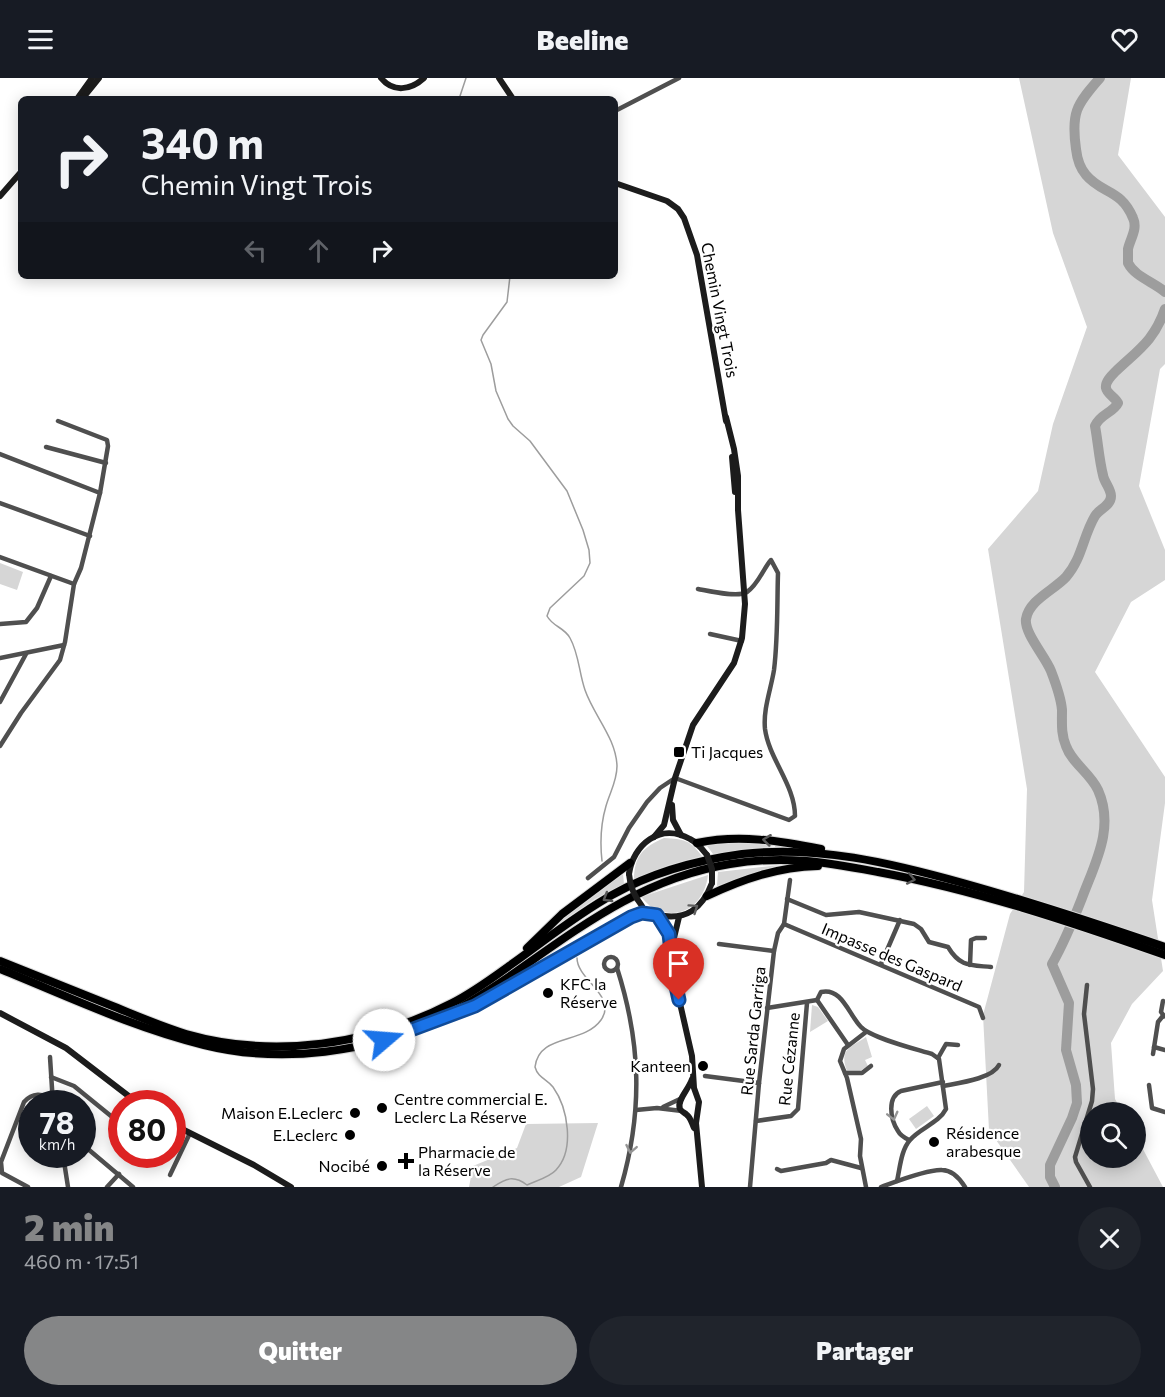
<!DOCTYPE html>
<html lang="fr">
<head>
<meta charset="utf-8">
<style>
  :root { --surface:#171b24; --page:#20242c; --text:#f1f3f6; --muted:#9ea1a6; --accent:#858687 }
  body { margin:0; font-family:Commissioner,sans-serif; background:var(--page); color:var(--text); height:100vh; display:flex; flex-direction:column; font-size:22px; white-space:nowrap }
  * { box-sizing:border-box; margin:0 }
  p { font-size:20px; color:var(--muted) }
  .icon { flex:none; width:33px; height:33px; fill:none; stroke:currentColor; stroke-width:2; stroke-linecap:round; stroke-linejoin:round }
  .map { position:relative; height:1109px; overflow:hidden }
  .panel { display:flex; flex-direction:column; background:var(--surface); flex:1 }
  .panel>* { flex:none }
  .banner { position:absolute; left:18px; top:18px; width:600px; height:183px; border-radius:9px; box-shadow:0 3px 15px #0003; background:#171b24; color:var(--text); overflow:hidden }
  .controls { position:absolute; left:1080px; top:1024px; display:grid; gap:12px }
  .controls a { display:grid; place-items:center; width:66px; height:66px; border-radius:50%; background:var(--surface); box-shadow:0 3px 15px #0003; font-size:30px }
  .speed { position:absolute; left:18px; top:1012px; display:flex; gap:12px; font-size:30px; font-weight:700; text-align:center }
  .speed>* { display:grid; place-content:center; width:78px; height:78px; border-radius:50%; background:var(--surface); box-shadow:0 3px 15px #0003; line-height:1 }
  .speed small { font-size:15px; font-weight:400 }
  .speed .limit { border:9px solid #d22; background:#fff; color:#111 }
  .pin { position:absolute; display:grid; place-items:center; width:51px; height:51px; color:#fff; margin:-62px -26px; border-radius:50% 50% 50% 0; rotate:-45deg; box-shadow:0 0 6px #0007 }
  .pin .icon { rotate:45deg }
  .me { position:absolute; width:66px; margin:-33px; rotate:72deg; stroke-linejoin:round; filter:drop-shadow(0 0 4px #0008) }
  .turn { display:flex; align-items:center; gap:21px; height:126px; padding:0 24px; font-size:27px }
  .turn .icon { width:78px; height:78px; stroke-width:2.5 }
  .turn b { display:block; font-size:42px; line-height:51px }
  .lanes { display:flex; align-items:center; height:57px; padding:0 24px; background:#0003; justify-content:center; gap:30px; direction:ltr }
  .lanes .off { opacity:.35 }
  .round { display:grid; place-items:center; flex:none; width:63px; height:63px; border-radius:32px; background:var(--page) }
  .summary { display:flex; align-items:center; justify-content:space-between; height:102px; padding:0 24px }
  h1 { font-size:36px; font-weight:800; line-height:45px; color:var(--accent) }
  .action { display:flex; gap:12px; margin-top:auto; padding:12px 24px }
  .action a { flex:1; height:69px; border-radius:36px; background:var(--accent); color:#fff; font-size:24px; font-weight:800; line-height:69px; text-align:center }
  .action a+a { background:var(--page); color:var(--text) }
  header { display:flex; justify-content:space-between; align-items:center; height:78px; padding:0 24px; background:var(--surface); font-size:27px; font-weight:800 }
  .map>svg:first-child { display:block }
  .green { fill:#d6d6d6 }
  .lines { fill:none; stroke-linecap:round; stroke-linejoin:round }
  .stream { stroke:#9d9d9d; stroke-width:1.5 }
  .river { stroke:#9d9d9d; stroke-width:10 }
  .highway-casing { stroke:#dbdbdb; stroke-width:10 }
  .street { stroke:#4f4f4f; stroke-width:4.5 }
  .secondary { stroke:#1c1c1c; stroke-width:6 }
  .highway { stroke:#000; stroke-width:8 }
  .secondary-bridge { stroke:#1c1c1c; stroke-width:6 }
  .oneway { stroke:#595959 }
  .oneway2 { stroke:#606060 }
  .oneway3 { stroke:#959595 }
  .route-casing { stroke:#114b97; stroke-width:15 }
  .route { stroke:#1a73e8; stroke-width:10 }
  .poi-dot { fill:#000; stroke:#fff; stroke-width:2 }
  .labels { text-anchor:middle; stroke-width:4.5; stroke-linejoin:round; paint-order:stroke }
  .street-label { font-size:16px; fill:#000; stroke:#fff }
  .poi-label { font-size:16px; fill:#000; stroke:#fff; text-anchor:start }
</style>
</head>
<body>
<header><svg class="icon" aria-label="menu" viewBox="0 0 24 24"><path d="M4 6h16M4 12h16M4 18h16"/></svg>Beeline<svg class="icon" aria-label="heart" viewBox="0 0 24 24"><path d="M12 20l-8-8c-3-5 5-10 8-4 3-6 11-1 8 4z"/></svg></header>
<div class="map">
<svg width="1165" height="1109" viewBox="0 0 1165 1109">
  <rect width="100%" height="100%" fill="#fff"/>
  <!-- green -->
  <g class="green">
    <path d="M1019 0H1131L1118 77 1165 139V286L1160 291 1139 408 1165 472V502L1131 524 1095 594 1165 699V725L1152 822 1163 893 1132 926 1111 965 1115 1021 1123 1035H1090V1080H1136V1058L1163 1109H1029L989 1052 983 937 1010 836 1024 814 1027 711 988 471 1038 413 1053 346 1087 249 1053 155Z"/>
    <path d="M0 485 23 494 17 512 0 506Z"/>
    <path d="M664 760C684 761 690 762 702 778L669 787 634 802C634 778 643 769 664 760Z"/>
    <path d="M729 763 787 768 786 770H775V768L713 776 707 768 708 767Z"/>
    <path d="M779 787 717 808 718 794Z"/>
    <path d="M623 796 624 806 595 821 554 849 581 824Z"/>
    <path d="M708 797C705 824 683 844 655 831 650 829 645 823 641 819Z"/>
    <path d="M812 927 818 929 828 943 810 954Z"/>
    <path d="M866 959 872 979 865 982 868 988 860 993H847C839 971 850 970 866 959Z"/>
    <path d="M927 1028 934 1038 916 1051 909 1041Z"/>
    <path d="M598 1045 581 1099 559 1109H469L473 1088 517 1070 526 1046Z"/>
  </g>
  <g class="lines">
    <!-- stream -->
    <g class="stream">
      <path d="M459 21 466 0"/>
      <path d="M510 198 507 224 483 257 481 262 491 286 496 313 508 341 513 348 530 363 567 413 583 452 589 472 590 485 584 498 550 530 547 538C553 549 564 549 570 560 579 576 579 595 585 612 594 638 616 660 617 688 617 703 610 714 606 728 601 745 600 765 602 783"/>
      <path d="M493 1109C506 1100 514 1097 527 1107 536 1103 550 1099 556 1092 575 1072 568 1030 553 1009 547 1001 538 1000 535 989 539 955 583 967 601 942 618 918 577 902 577 880"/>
    </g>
    <!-- river -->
    <g class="river">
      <path d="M1100 0C1076 27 1071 35 1076 71 1077 80 1080 90 1086 97 1102 116 1121 111 1133 140 1138 151 1130 161 1128 171 1128 176 1128 181 1128 185 1135 199 1154 204 1165 214"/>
      <path d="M1055 1109 1050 1099V1087L1072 1040 1077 1025 1076 1007 1066 972 1069 925 1052 886C1064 865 1073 843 1082 820 1095 785 1115 750 1098 712 1090 695 1072 685 1066 668 1061 657 1062 645 1062 632 1061 619 1056 606 1051 593 1045 578 1024 555 1026 541 1029 522 1054 512 1066 499 1082 481 1083 458 1095 438 1099 431 1111 428 1111 418 1111 411 1104 404 1103 397 1099 381 1098 364 1095 348 1100 336 1113 335 1118 325 1115 319 1107 316 1106 310 1105 304 1111 298 1115 294 1138 272 1154 263 1165 231"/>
    </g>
    <!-- highway casing -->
    <g class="highway-casing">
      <g id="highway">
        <path d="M697 765C739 756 780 763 821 771"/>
        <path d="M707 818C743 801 778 789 818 788"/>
        <path d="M527 870 562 836 630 785"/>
        <path d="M0 883C37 898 73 912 110 927 135 937 160 948 186 956 274 981 371 967 452 925 472 915 491 901 509 888 543 864 576 837 612 817 651 795 698 782 742 776 817 767 891 785 963 805 1031 824 1098 846 1165 869"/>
        <path d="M0 891C67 918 134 950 204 967 281 986 370 975 441 940 465 928 488 913 510 898 580 849 643 800 730 786 786 777 823 784 878 794 976 812 1071 844 1165 877"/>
        <path d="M461 934 475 928 631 839 642 835H652"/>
      </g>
    </g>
    <!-- street -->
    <g class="street">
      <path d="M615 33 679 0"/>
      <path d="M46 369 106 385"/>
      <path d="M0 376 100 415"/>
      <path d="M0 425 90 458"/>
      <path d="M0 479 74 506"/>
      <path d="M0 546 26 544 37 530 51 498"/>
      <path d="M710 556 742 563"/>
      <path d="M0 580 64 567"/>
      <path d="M0 624 26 576"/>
      <path d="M0 668 21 635 60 582 65 564 74 506 81 490 100 415 108 368 107 362 58 343"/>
      <path d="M588 800 614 779 629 750 647 724 660 710 675 700 789 742 795 738C795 707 769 681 765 651 763 631 771 611 774 592 778 560 777 527 778 495L771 482C763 491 758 507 747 514 738 520 709 513 698 511"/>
      <path d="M787 821 826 837 859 834 914 846 921 851 929 864 948 869C960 889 970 887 991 889"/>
      <path d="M784 846 979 929 983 940"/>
      <path d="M719 866 774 873"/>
      <circle cx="611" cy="886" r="7"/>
      <path d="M881 886 900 842"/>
      <path d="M970 887 971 862 976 860H985"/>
      <path d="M617 890C641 965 643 1033 621 1109"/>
      <path d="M1087 907 1084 936 1093 1011 1092 1023 1075 1079 1076 1084 1090 1109"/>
      <path d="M817 922 821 914C842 909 849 937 861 949 871 960 916 971 932 976L939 981 946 1031C939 1045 920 1050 910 1062 901 1072 900 1090 897 1103"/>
      <path d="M817 922 848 967"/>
      <path d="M1163 923 1161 934 1164 938"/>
      <path d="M767 930 817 922"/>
      <path d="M866 954 844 971 840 983 847 1000 861 1061 860 1078 866 1109"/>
      <path d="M1154 969 1165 972"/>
      <path d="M1153 976 1158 944 1162 939 1165 938"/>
      <path d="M50 979 53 1026"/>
      <path d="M938 980 946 966 958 967"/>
      <path d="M845 995H862L871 988"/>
      <path d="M705 998 759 1005"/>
      <path d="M51 999 74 1008 122 1047"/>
      <path d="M1149 1007 1152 1030 1165 1034"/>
      <path d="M943 1008C958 1005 992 1001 999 987"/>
      <path d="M663 1029 680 1021"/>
      <path d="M636 1032 657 1030 682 1033"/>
      <path d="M756 1043 791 1038 798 1031 807 925"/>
      <path d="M909 1062C905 1060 900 1057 898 1053 890 1041 887 1019 901 1013L943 1004"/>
      <path d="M82 1066 133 1109"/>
      <path d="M63 1077 68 1109"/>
      <path d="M777 1091 781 1093 826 1085 831 1082 861 1090"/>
      <path d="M170 1097 190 1055"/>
      <path d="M28 1109 2 1095 1 1084 24 1024C32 1015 43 1014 52 1023"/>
      <path d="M107 1109 119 1096"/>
      <path d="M750 1109 759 1005 774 873 778 855 784 846 790 802"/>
      <path d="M881 1109C895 1104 927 1091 942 1092 952 1092 960 1101 965 1109"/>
    </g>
    <!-- secondary -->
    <g class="secondary">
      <path d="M381 0C393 15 411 12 424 0"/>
      <path d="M499 0 513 21"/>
      <path d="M77 21 92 0"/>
      <path d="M82 21 99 0"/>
      <path d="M615 105 667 123 678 131 684 140 697 177 726 343"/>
      <path d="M0 118 21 94"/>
      <path d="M732 379 735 414"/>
      <path d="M672 727 673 742 681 757"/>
      <path d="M654 759 664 747 675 700 693 647 734 585 742 560 745 526 738 432V398L734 371 726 339"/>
      <path d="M629 796C633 767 660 744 690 761 698 765 702 771 707 777"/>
      <path d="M657 837 669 856 674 899 692 978 694 1010 699 1024 696 1045 702 1109"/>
      <path d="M658 837C686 843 702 831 712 805"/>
      <path d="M673 864 679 839"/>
      <path d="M0 935 66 970 139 1026"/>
      <path d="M692 1001C689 1011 676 1023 680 1031 683 1035 684 1034 687 1037 691 1040 692 1046 694 1050"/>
      <path d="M172 1046 254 1087 291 1109"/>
    </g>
    <!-- highway -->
    <use href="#highway" class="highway"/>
    <!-- secondary-bridge -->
    <g class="secondary-bridge">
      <path d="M707 777 712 791V805"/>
      <path d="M629 796C630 809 634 818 642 828"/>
    </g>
  </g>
  <!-- one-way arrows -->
  <defs><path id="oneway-chevron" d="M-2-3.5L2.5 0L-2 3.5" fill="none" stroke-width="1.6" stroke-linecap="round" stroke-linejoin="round" transform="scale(1.5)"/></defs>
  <g class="oneway">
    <use href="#oneway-chevron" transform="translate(767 762) rotate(-173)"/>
    <use href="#oneway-chevron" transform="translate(911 801) rotate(11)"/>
    <use href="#oneway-chevron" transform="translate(607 820) rotate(149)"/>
  </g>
  <use class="oneway2" href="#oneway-chevron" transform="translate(694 830) rotate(-35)"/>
  <g class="oneway3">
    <use href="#oneway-chevron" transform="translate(893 1038) rotate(76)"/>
    <use href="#oneway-chevron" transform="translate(631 1071) rotate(101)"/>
  </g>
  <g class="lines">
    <!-- route casing -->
    <g class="route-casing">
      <path id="route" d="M384 962 475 928 631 839 642 835 657 837 669 856 674 899 679 922"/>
    </g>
    <!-- route -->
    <use href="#route" class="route"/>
  </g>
  <!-- markers -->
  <g class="poi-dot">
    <rect x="673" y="668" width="12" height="12" rx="3"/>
    <circle cx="548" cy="915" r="6"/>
    <circle cx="703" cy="988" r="6"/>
    <circle cx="382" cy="1030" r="6"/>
    <circle cx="355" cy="1035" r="6"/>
    <circle cx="350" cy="1057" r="6"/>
    <circle cx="934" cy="1064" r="6"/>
    <path d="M403 1074h6v6h6v6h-6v6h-6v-6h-6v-6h6z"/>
    <circle cx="382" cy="1088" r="6"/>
  </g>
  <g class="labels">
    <!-- street labels -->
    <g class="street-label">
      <text transform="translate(720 232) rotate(79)" y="6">Chemin Vingt Trois</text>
      <text transform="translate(892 879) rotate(23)" y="6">Impasse des Gaspard</text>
      <text transform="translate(753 953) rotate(-84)" y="6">Rue Sarda Garriga</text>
      <text transform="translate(789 981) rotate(-84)" y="6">Rue Cézanne</text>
    </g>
    <!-- poi labels -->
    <g class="poi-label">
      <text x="691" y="680">Ti Jacques</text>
      <text x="560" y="912">KFC la<tspan x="560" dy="18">Réserve</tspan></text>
      <text x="691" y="994" text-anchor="end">Kanteen</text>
      <text x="394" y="1027">Centre commercial E.<tspan x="394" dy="18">Leclerc La Réserve</tspan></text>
      <text x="343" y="1041" text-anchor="end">Maison E.Leclerc</text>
      <text x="946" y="1061">Résidence<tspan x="946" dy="18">arabesque</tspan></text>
      <text x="338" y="1063" text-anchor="end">E.Leclerc</text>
      <text x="418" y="1080">Pharmacie de<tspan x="418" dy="18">la Réserve</tspan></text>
      <text x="370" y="1094" text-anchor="end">Nocibé</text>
    </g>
  </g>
</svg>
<div class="controls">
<a><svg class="icon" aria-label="search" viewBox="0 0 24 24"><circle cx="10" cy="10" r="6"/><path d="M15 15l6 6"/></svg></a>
</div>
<div class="speed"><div>78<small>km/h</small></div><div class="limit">80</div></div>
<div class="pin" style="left:679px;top:922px;background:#d93025"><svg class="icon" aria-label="arrive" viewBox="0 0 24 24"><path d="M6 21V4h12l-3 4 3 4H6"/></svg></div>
<svg class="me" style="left:384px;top:962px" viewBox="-20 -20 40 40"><circle r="19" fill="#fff"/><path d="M0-13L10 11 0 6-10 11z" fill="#1a73e8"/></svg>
<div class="banner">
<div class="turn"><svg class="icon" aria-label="right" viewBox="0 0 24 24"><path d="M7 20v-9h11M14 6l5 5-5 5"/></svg><div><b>340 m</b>Chemin Vingt Trois</div></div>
<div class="lanes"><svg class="icon off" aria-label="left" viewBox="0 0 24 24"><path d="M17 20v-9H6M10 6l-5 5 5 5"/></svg><svg class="icon off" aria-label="ahead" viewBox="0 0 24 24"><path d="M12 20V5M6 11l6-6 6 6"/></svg><svg class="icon" aria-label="right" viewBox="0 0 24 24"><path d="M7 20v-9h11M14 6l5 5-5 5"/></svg></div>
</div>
</div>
<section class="panel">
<div class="summary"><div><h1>2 min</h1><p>460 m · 17:51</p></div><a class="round"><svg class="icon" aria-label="close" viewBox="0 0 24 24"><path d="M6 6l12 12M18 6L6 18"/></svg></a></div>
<div class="action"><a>Quitter</a><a>Partager</a></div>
</section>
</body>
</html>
